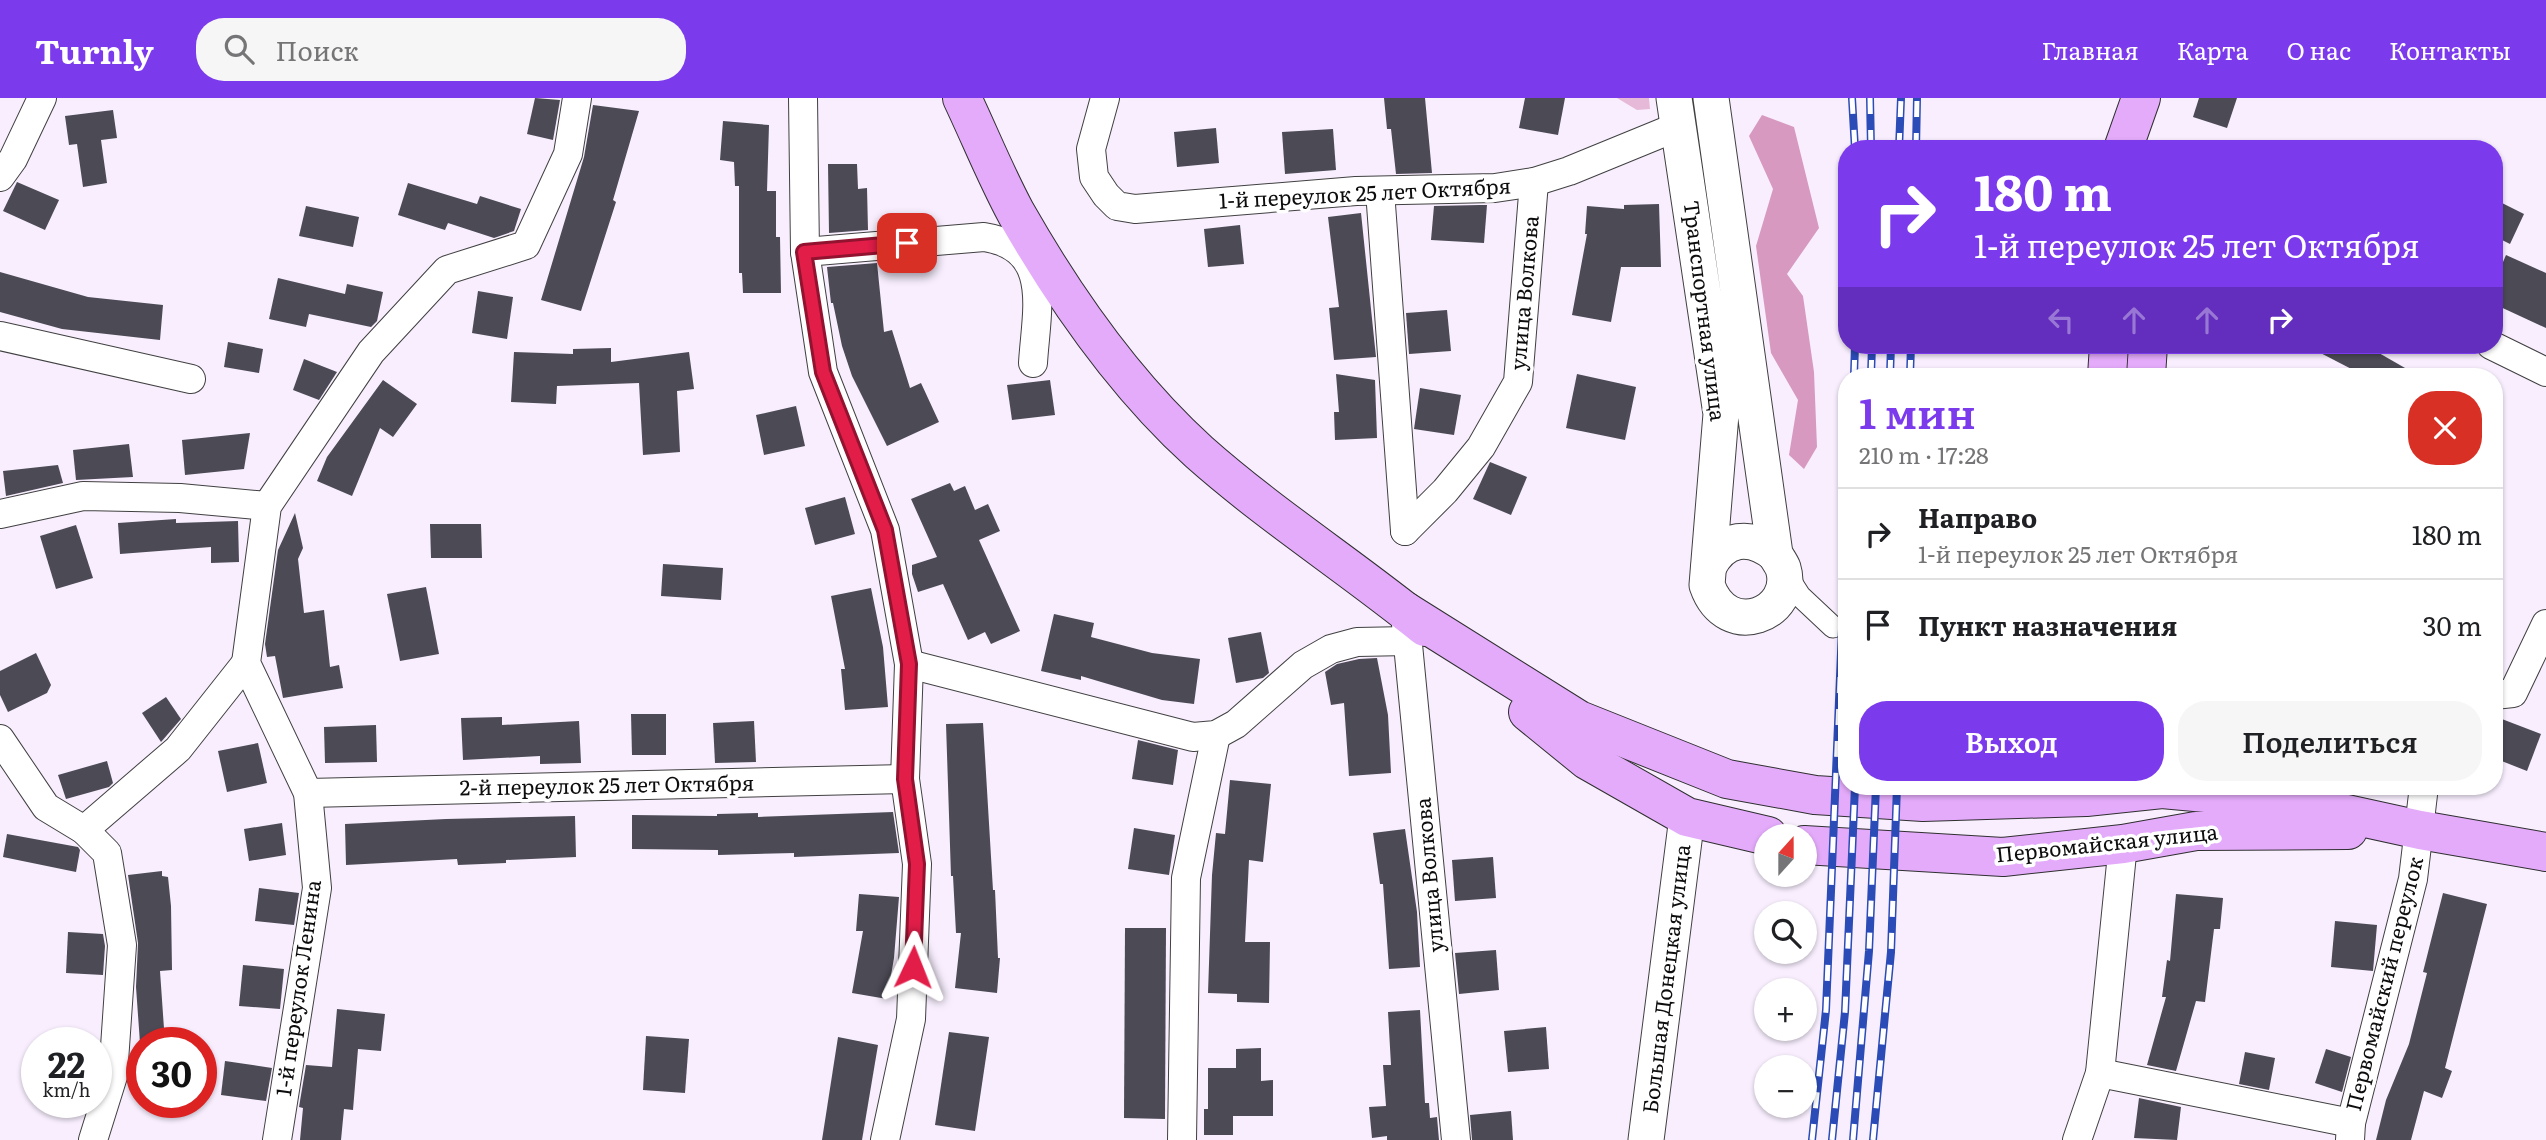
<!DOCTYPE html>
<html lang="ru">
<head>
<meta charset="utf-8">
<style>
  :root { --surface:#fff; --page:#f6f6f6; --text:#202124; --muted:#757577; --line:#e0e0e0; --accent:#7c3aed }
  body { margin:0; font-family:Literata,serif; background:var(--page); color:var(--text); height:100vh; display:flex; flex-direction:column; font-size:26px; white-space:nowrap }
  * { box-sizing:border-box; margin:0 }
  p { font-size:23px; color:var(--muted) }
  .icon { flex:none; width:38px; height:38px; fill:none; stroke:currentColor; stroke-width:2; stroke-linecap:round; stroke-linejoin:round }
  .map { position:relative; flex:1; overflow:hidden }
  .details { position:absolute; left:1838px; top:270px; width:665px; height:427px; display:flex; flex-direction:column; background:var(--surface); border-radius:28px; box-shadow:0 2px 5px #0004 }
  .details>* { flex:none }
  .banner { position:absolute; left:1838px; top:42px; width:665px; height:214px; border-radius:28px; box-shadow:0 2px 5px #0004; background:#7c3aed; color:#fff; overflow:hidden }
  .needle { width:46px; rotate:21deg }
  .fabs { position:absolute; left:1754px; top:726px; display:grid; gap:14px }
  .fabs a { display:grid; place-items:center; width:63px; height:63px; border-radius:50%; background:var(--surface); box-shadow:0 2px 5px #0004; font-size:35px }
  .speed { position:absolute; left:21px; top:929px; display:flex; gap:14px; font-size:35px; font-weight:700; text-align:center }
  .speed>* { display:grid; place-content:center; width:91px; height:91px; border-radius:50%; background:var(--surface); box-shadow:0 2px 5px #0004; line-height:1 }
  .speed small { font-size:18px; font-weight:400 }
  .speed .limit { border:10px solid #d22; background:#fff; color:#111 }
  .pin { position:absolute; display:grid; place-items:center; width:60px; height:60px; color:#fff; margin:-30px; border-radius:14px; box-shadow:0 4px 10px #0006 }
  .me { position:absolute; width:77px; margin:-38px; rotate:2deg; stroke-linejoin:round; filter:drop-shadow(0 0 5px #0008) }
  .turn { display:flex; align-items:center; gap:24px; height:147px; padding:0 21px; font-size:32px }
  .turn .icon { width:91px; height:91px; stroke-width:2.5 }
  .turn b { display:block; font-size:49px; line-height:60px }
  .lanes { display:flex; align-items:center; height:66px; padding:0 21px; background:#0003; justify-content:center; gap:35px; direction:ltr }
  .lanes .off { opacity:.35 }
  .round { display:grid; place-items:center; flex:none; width:74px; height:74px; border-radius:28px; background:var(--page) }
  .headline { display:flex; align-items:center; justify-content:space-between; height:119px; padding:0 21px }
  h1 { font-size:42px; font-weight:600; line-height:52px; color:var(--accent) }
  .cta { display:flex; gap:14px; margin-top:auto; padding:14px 21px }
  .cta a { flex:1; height:80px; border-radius:28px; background:var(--accent); color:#fff; font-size:28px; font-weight:600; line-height:80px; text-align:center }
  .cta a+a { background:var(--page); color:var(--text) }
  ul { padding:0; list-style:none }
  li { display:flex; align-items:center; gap:21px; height:91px; padding:0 21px; border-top:2px solid var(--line) }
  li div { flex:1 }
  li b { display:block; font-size:26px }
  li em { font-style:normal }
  header { display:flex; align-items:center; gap:42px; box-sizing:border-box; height:98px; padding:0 35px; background:var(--accent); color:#fff }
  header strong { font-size:33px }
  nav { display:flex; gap:38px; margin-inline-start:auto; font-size:24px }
  .search { width:490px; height:63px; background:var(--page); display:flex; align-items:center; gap:18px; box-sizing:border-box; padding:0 24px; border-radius:28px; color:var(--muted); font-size:26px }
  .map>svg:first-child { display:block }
  .green { fill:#e7b9d9 }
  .forest { fill:#d799c0 }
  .building { fill:#4c4a55 }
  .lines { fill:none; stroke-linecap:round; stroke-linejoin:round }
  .pedestrian-casing { stroke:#404040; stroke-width:23 }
  .minor-casing { stroke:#404040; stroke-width:30 }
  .tertiary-casing { stroke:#404040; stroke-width:37 }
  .secondary-casing { stroke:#2f2f2f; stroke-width:40 }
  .pedestrian { stroke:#fff; stroke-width:21 }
  .minor { stroke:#fff; stroke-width:28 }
  .tertiary { stroke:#fff; stroke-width:35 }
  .secondary { stroke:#e4abfb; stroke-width:38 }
  .rail-casing { stroke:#2b4bb7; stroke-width:8 }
  .rail { stroke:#fff; stroke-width:5; stroke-dasharray:16; stroke-linecap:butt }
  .route-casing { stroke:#92132f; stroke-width:18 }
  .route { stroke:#e11d48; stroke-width:12 }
  .labels { text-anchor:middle; stroke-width:7; stroke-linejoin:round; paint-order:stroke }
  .street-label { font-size:21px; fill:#0d0d0d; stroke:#fff }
</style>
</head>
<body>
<header>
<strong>Turnly</strong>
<div class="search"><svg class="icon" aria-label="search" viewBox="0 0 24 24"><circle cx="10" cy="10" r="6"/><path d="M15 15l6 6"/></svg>Поиск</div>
<nav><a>Главная</a><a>Карта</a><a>О нас</a><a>Контакты</a></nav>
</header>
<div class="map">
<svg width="2546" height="1042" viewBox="0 0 2546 1042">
  <rect width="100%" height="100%" fill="#f8eefe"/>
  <!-- green -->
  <path class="green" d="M1617 0H1649L1650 11 1637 12Z"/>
  <!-- forest -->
  <path class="forest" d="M1762 17 1794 29 1819 130 1787 176 1803 198 1814 274 1817 349 1804 371 1789 357 1798 302 1771 255 1756 148 1773 91 1749 38Z"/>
  <!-- building -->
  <g class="building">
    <path d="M535 0 560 2 553 42 527 36Z"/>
    <path d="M1384 0H1425L1432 75 1396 76 1391 31H1387Z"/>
    <path d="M1525 0H1565L1558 37 1519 30Z"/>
    <path d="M2199 0H2237L2227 30 2193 19Z"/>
    <path d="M593 7 639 13 613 102 616 104 581 213 541 202 584 59Z"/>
    <path d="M113 12 117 40 101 42 107 85 83 89 77 46 69 47 65 18Z"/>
    <path d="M723 23 769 27 767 93H776V139H780L781 195H743L742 175H739V88H735L734 64 720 62Z"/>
    <path d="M1216 30 1219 65 1177 69 1174 34Z"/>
    <path d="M1333 31 1336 72 1285 76 1282 34Z"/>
    <path d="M828 66H857L858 91 867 90 868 132 829 135Z"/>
    <path d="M17 84 59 102 45 132 3 113Z"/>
    <path d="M408 85 477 106 480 98 521 111 514 133 494 140 448 125 445 132 398 117Z"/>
    <path d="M2494 101 2524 116 2510 146 2494 138Z"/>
    <path d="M1659 106 1661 169H1621L1611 224 1572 217 1587 136H1585L1587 108 1624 111V107Z"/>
    <path d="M1480 107H1487L1484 145 1431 142 1434 108Z"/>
    <path d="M306 108 359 119 353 149 299 138Z"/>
    <path d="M1361 115 1376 259 1334 262 1329 210 1339 209 1328 119Z"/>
    <path d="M1240 127 1244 166 1208 169 1204 131Z"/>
    <path d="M2506 157 2546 175V230L2494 206V185Z"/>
    <path d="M877 165 884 234 892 232 910 290 921 285 939 324 887 348 852 278 842 248 833 205H831L827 169Z"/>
    <path d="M0 174 88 199 163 207 160 242 62 231 0 214Z"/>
    <path d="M278 180 345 196 347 186 383 194 377 223 371 229 309 216 306 229 269 221Z"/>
    <path d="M478 193 513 199 507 241 472 235Z"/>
    <path d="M1447 212 1451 253 1409 256 1406 215Z"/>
    <path d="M228 244 263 251 259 275 224 269Z"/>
    <path d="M2305 247H2365L2419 278H2365Z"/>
    <path d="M611 250V264L689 254 694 291 677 293 680 354 643 357 639 285 557 288 556 306 511 304 514 254 573 256V251Z"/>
    <path d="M304 261 337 274 319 302 293 292Z"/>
    <path d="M1336 276 1375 282 1377 340 1335 342 1334 314H1339Z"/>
    <path d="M1577 276 1636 289 1625 342 1566 330Z"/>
    <path d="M383 282 417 306 393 339 380 330 352 398 317 383 327 359Z"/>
    <path d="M1050 282 1055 317 1012 322 1007 287Z"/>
    <path d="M1420 290 1461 297 1454 337 1414 331Z"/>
    <path d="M796 308 805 348 764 357 756 317Z"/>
    <path d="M250 335 244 371 185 377 182 342Z"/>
    <path d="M129 346 133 379 76 382 73 352Z"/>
    <path d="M1490 364 1527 379 1511 417 1473 401Z"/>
    <path d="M58 367 63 385 6 398 3 373Z"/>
    <path d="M950 385 954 393 965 388 975 412 988 406 1000 433 979 442 1020 533 991 546 985 534 968 542 943 486 918 494 912 476V467L937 459 911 401Z"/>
    <path d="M845 399 855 436 815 447 805 410Z"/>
    <path d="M295 415 303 450 298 461 304 515 324 512 330 569 339 567 343 590 283 600 275 558 267 559 265 546 278 452Z"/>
    <path d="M176 421V425L238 423 239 464 211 465V449L120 456 118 425Z"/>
    <path d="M430 426H481L482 460H431Z"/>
    <path d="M76 427 93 480 56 491 40 438Z"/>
    <path d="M663 466 723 470 721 502 661 498Z"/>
    <path d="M426 489 439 556 400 563 387 496Z"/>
    <path d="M871 490 883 549 888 609 845 612 841 571H845L831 498Z"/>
    <path d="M1054 516 1094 525 1091 539 1152 555 1200 561 1194 606 1162 602 1081 578V582L1041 573Z"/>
    <path d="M1261 534 1269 575 1263 580 1236 585 1228 540Z"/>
    <path d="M36 555 51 587 47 595 8 614 0 597V573Z"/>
    <path d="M1377 560 1388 617 1391 675 1349 678 1344 605 1331 607 1325 574 1337 566 1359 561Z"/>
    <path d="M166 599 181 621 161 644 142 615Z"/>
    <path d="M631 616H666V657H632Z"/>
    <path d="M2494 618 2541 636 2527 673 2494 660Z"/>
    <path d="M502 619V627L579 623 581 665 540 666V658L463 662 461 620Z"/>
    <path d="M754 623 756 664 715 665 713 625Z"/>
    <path d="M983 625 993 792H995L998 860H1000L997 895 955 890 961 835H956L953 778H951L946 626Z"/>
    <path d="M376 627 377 664 325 665 324 629Z"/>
    <path d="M1138 642 1178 652 1173 687 1132 681Z"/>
    <path d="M258 645 267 685 227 694 218 653Z"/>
    <path d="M107 663 113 685 109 689 66 701 58 677Z"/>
    <path d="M1230 682 1271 686 1263 764 1249 762 1245 844H1270L1269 905 1237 904V896L1208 895 1212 777 1216 735 1225 736Z"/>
    <path d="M893 714 899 755 794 759V755L718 757V752L632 751V717L717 718V716L758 715V719Z"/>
    <path d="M575 718 576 759 506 762V765L458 767 457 761 346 767 345 726 446 721Z"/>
    <path d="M282 725 286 757 249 763 244 731Z"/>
    <path d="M1134 730 1175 737 1169 777 1128 771Z"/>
    <path d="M1405 731 1417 814 1420 869 1389 871 1383 786H1380L1373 735Z"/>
    <path d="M7 736 78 749 80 752 76 774 3 759Z"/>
    <path d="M1493 759 1496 800 1455 803 1452 762Z"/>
    <path d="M162 773V778L168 779 171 808 172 872 160 873 165 945H140L136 889 138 845 128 777Z"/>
    <path d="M259 790 299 795 294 827 255 823Z"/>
    <path d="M2443 795 2487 806 2445 970 2452 973 2442 1000 2424 993 2411 1042H2376L2386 1002 2409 946 2427 875 2423 874Z"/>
    <path d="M859 796 899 799 894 860 887 901 852 895 863 833H856Z"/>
    <path d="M2176 796 2223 800 2220 831H2214L2205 904 2196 903 2176 973 2147 967 2166 899H2162L2167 862 2170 863Z"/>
    <path d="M2335 823 2377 827 2373 873 2331 869Z"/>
    <path d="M1125 830H1166L1165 1021 1124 1020Z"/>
    <path d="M68 834 103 836 105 848 103 877 66 875Z"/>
    <path d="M1496 852 1499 892 1459 896 1455 855Z"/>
    <path d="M243 867 284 871 280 911 239 908Z"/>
    <path d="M337 911 385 916 381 953 358 951 353 1012 344 1011 341 1042H300L303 1010 299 1009 306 967 332 969Z"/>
    <path d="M1420 912 1425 1005H1429L1430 1020 1437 1019 1439 1042H1387V1038L1372 1040 1369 1009 1386 1008 1383 967H1391L1388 914Z"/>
    <path d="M1546 929 1549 971 1508 974 1504 933Z"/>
    <path d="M949 934 989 939 975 1033 935 1027Z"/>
    <path d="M646 938 689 941 685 995 643 992Z"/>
    <path d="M838 939 878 947 862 1042H822Z"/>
    <path d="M1261 950V983L1273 982V1018H1233V1037H1204V1011H1208V970H1236V951Z"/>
    <path d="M2326 951 2351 959 2342 994 2315 985Z"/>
    <path d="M2245 954 2275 960 2269 992 2239 986Z"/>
    <path d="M225 963 272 970 266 1003 221 997Z"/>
    <path d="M2139 1000 2181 1009 2177 1042 2134 1040Z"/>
    <path d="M1511 1013 1513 1042H1472L1470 1017Z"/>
  </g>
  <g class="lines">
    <!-- pedestrian casing -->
    <g class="pedestrian-casing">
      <path id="pedestrian" d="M1784 473 1800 498 1833 529"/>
    </g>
    <!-- minor casing -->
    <g class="minor-casing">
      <g id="minor">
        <path d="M803 0 805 154 823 274 885 432 909 566 905 681 917 766 911 921 885 1042"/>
        <path d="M1105 0 1091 51 1094 79 1106 97 1117 108 1135 111 1356 93 1495 90 1534 84 1569 73 1679 28"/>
        <path d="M0 79 13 61 42 0"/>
        <path d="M1380 93 1405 433"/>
        <path d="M805 154 984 139C1054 150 1036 213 1033 265"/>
        <path d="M0 238 191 281"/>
        <path d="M2491 247 2546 274"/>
        <path d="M0 416 83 398 180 400 267 408"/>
        <path d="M1405 433 1445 393 1481 349 1518 284 1534 84"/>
        <path d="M1406 526 1456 1042"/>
        <path d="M909 566 1193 639 1216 637 1236 626 1303 567 1331 551 1357 544 1408 543"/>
        <path d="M2494 597 2513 595 2546 526"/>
        <path d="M0 641 46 709 84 732 107 755 122 847 113 978 93 1042"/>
        <path d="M308 695 905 681"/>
        <path d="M84 732 178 651 246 565"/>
        <path d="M2100 975 2351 1025"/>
        <path d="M277 1042 317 790 308 695 246 565 267 408 371 254 447 172 526 147 568 56 577 0"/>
        <path d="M1182 1042 1186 780 1216 637"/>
        <path d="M2077 1042 2100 975 2123 746"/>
        <path d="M2350 1042 2351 1025 2413 781 2424 688"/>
      </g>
    </g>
    <!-- tertiary casing -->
    <g class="tertiary-casing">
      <g id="tertiary">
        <path d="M1674 0 1721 316 1707 487C1727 545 1797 515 1783 470 1781 465 1777 460 1775 456L1711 0"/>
        <path d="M1709 468C1724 439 1750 436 1775 456"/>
        <path d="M1646 1042 1687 719"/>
      </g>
    </g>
    <!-- secondary casing -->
    <g class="secondary-casing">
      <g id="secondary">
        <path d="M962 0C980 38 996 78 1016 115 1065 201 1125 287 1199 354 1270 417 1351 469 1425 529"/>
        <path d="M2123 51 2141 0"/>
        <path d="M2107 278 2109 247"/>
        <path d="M2146 278 2148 247"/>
        <path d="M1405 513 1579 622 1727 681 1815 697 1923 704 2086 699 2162 691 2283 702 2420 732 2546 754"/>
        <path d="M1528 614 1587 662 1687 719 1768 738"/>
        <path d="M1804 747 2003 759 2123 746 2196 733 2348 732"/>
      </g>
    </g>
    <!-- pedestrian -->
    <use href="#pedestrian" class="pedestrian"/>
    <!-- minor -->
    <use href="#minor" class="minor"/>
    <!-- tertiary -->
    <use href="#tertiary" class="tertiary"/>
    <!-- secondary -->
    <use href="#secondary" class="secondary"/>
    <!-- rail casing -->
    <g class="rail-casing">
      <g id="rail">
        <path d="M1852 0 1855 51"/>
        <path d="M1870 0 1871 51"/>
        <path d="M1899 51 1901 0"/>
        <path d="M1916 51 1917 0"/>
        <path d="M1854 278 1855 247"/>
        <path d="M1871 278 1872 247"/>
        <path d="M1890 278 1891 247"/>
        <path d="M1910 278 1911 247"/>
        <path d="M1812 1042 1826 912 1846 436"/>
        <path d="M1832 1042 1845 914 1855 688"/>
        <path d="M1853 1042 1869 853 1876 688"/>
        <path d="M1873 1042 1891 854 1897 688"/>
      </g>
    </g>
    <!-- rail -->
    <use href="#rail" class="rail"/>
  </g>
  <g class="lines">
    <!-- route casing -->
    <g class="route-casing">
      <path id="route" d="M907 145 804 154 823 274 885 432 909 566 905 681 917 766 913 869"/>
    </g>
    <!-- route -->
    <use href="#route" class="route"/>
  </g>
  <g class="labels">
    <!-- street labels -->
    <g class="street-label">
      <text transform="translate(1365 96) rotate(-3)" y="7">1-й переулок 25 лет Октября</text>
      <text transform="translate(1525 195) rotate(-85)" y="7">улица Волкова</text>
      <text transform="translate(1704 213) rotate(83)" y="7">Транспортная улица</text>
      <text transform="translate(607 688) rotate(-1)" y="7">2-й переулок 25 лет Октября</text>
      <text transform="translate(2107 746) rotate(-6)" y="7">Первомайская улица</text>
      <text transform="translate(1430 777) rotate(-95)" y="7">улица Волкова</text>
      <text transform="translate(1667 881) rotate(-83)" y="7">Большая Донецкая улица</text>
      <text transform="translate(2385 886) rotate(-76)" y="7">Первомайский переулок</text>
      <text transform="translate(299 890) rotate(-82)" y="7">1-й переулок Ленина</text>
    </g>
  </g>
</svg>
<div class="fabs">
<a><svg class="needle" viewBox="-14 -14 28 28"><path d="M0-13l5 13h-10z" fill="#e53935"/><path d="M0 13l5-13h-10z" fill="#757577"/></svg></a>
<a><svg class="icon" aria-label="search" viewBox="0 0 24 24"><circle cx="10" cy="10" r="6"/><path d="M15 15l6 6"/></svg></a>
<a>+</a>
<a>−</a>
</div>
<div class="speed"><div>22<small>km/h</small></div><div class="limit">30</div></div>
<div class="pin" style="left:907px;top:145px;background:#d93025"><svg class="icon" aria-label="arrive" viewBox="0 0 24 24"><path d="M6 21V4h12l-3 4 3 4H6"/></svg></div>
<svg class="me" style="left:913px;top:869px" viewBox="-20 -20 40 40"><path d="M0-17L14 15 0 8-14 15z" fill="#e11d48" stroke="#fff" stroke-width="4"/></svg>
<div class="banner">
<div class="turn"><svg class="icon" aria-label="right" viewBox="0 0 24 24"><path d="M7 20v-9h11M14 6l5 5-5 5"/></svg><div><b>180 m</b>1-й переулок 25 лет Октября</div></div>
<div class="lanes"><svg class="icon off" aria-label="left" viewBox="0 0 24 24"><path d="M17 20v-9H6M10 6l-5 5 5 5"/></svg><svg class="icon off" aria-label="ahead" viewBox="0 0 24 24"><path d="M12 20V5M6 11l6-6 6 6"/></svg><svg class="icon off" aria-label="ahead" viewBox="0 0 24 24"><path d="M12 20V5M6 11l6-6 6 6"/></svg><svg class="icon" aria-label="right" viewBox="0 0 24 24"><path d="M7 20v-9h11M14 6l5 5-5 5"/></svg></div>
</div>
<section class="details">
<div class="headline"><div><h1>1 мин</h1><p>210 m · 17:28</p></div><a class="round" style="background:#d93025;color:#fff"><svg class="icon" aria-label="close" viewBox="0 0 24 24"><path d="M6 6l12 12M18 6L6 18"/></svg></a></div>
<ul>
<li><svg class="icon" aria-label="right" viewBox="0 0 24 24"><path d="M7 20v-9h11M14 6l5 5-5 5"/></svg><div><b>Направо</b><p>1-й переулок 25 лет Октября</p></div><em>180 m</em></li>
<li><svg class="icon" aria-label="arrive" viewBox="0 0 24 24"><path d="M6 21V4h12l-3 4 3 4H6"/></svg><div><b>Пункт назначения</b></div><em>30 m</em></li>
</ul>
<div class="cta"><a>Выход</a><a>Поделиться</a></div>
</section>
</div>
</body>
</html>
